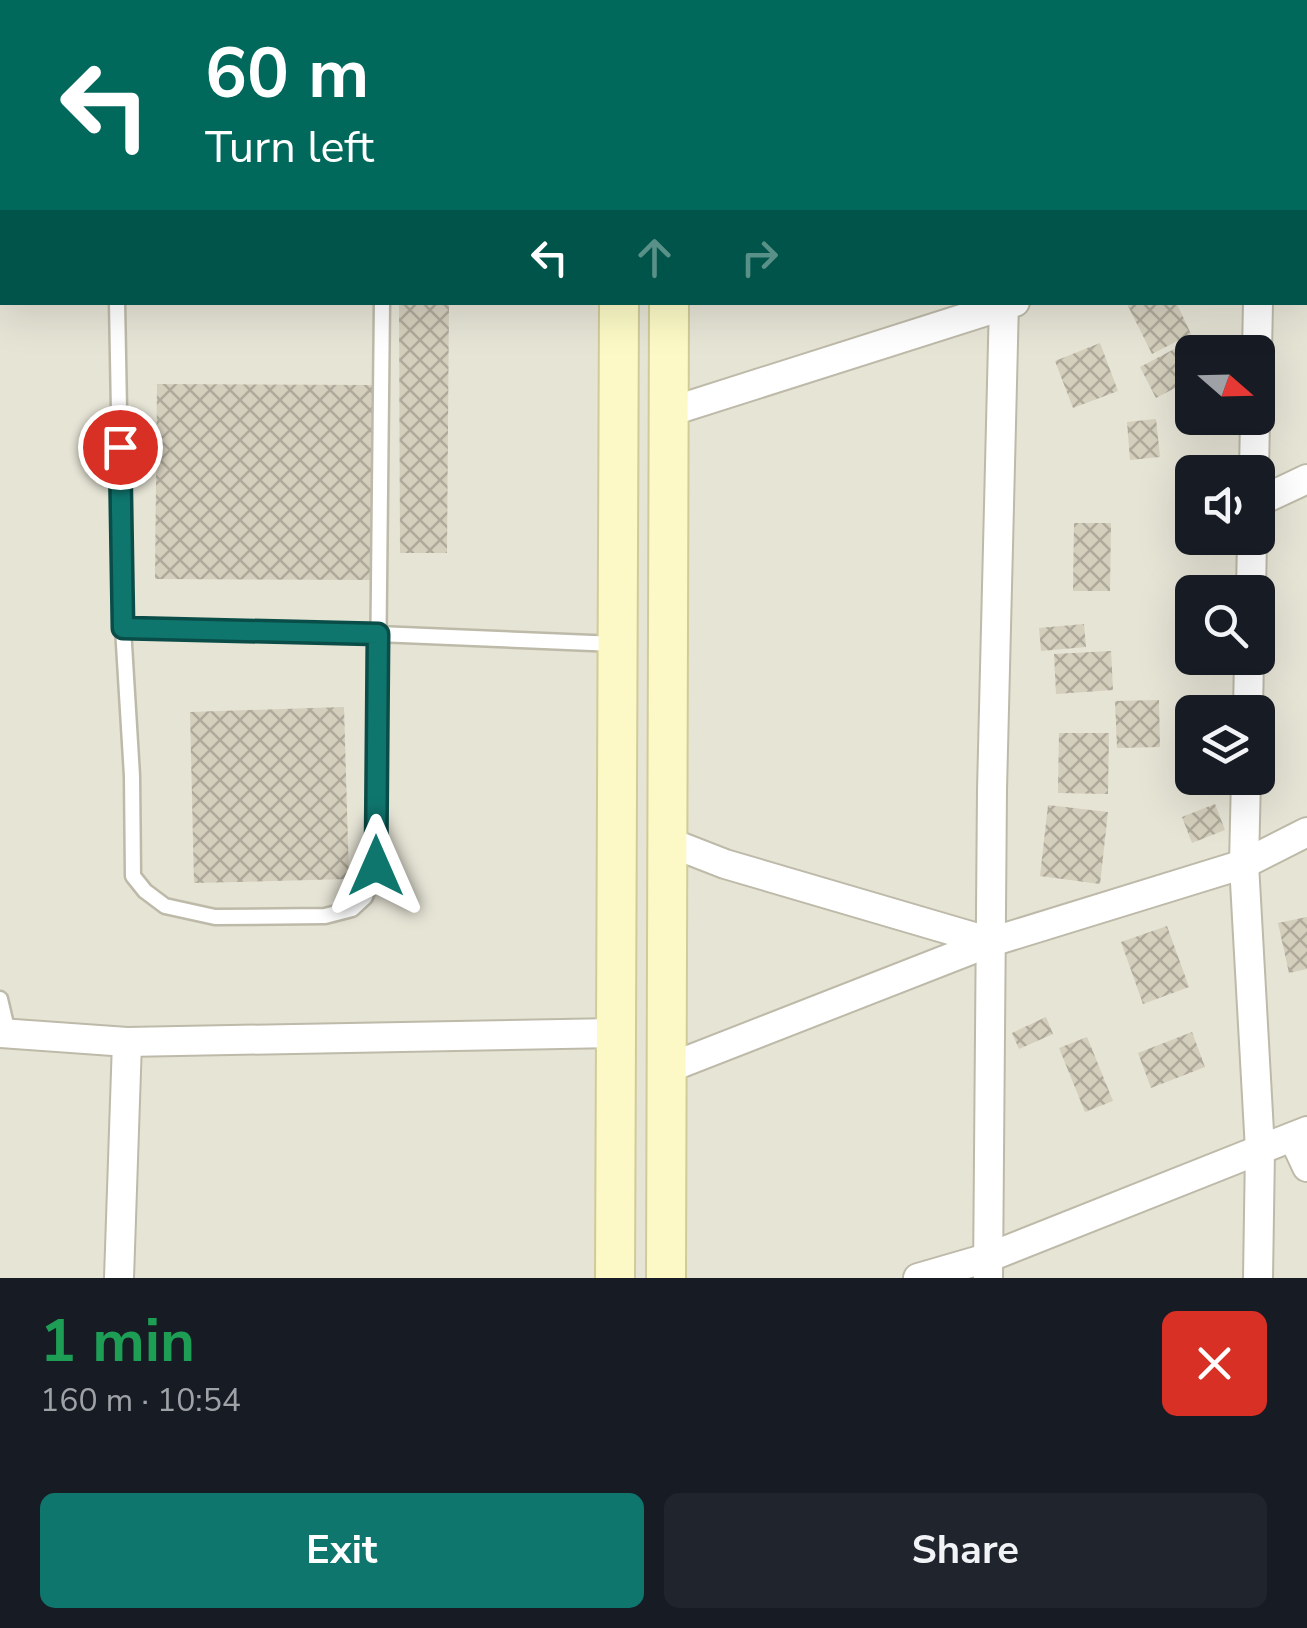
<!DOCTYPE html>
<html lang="en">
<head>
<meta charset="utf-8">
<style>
  :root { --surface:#171b24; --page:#20242c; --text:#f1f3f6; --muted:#9ea1a6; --accent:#0f766e }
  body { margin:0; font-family:"Nunito Sans",sans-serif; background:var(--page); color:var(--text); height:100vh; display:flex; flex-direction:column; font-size:38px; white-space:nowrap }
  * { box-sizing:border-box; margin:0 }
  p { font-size:32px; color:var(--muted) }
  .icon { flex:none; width:55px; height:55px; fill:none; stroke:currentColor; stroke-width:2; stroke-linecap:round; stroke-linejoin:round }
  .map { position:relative; height:1278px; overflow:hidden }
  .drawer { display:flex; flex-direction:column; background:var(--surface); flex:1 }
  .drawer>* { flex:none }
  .banner { position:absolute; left:0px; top:0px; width:1308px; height:305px; box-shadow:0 10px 40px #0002; background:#00695c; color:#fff; overflow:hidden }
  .needle { width:65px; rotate:110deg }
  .tools { position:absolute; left:1175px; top:335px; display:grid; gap:20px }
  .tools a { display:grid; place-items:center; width:100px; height:100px; border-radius:15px; background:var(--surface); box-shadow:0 10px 40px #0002; font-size:50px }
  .pin { position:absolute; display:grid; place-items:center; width:85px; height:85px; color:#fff; margin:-42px; border:5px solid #fff; border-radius:50%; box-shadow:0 2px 10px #0007 }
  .me { position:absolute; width:110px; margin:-55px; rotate:0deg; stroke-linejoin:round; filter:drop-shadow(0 0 8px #0008) }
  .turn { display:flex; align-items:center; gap:35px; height:210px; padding:0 40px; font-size:45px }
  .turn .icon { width:130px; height:130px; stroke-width:2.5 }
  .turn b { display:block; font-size:70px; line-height:85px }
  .lanes { display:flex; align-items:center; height:95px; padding:0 40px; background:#0003; justify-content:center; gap:50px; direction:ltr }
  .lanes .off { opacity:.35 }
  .round { display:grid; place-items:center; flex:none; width:105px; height:105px; border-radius:15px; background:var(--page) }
  .headline { display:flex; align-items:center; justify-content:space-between; height:170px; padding:0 40px }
  h1 { font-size:60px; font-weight:700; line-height:75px; color:#1e9e55 }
  .action { display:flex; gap:20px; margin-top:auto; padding:20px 40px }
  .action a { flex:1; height:115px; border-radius:15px; background:var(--accent); color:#fff; font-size:40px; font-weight:700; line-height:115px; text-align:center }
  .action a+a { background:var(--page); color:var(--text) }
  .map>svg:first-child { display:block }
  .residential { fill:#e6e4d5; fill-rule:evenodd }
  .building { fill:url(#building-cross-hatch) }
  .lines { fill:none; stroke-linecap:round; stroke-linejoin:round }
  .service-casing { stroke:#bebaa9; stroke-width:19 }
  .minor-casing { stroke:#bebaa9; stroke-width:32 }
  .secondary-casing { stroke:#d1cb98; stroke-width:42 }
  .service { stroke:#fff; stroke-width:14 }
  .minor { stroke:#fff; stroke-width:28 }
  .secondary { stroke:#fcf9c6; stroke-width:38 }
  .route-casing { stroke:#0a4d48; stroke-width:25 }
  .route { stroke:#0f766e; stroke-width:18 }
</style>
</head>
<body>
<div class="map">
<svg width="1307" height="1278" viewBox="0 0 1307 1278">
  <defs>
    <pattern id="building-cross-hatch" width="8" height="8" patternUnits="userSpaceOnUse" patternTransform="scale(2.5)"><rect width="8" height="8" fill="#d4cebc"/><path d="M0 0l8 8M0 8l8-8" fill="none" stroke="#aea99a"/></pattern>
  </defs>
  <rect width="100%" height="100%" fill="#f2f1e6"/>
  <!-- residential -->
  <path class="residential" d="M0 0H1307V1278H0ZM2 2H1305V302H2ZM1192 352H1258V418H1192ZM1192 472H1258V538H1192ZM1192 592H1258V658H1192ZM1192 712H1258V778H1192Z"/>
  <!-- building -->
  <g class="building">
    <path d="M399 302H449L447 553H400Z"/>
    <path d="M1126 302H1176L1191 334 1152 354Z"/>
    <path d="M1201 335 1210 352H1192V379L1156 398 1140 367Z"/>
    <path d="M1100 343 1118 391 1073 408 1055 361Z"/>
    <path d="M157 384 374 385 373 580 155 579Z"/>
    <path d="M1156 419 1160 457 1130 460 1127 422Z"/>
    <path d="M1074 523H1111L1110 591H1073Z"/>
    <path d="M1084 624 1086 647 1041 651 1039 628Z"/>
    <path d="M1111 651 1113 690 1056 694 1054 654Z"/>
    <path d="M1159 700 1160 747 1117 748 1115 701Z"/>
    <path d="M344 707 349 879 194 883 190 712Z"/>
    <path d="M1059 733H1109L1108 794 1058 793Z"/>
    <path d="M1215 804 1225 830 1192 843 1182 817Z"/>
    <path d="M1048 805 1108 812 1100 884 1040 876Z"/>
    <path d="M1307 917V969L1289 973 1278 923Z"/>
    <path d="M1167 926 1189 987 1143 1004 1121 942Z"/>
    <path d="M1046 1017 1053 1034 1019 1049 1012 1033Z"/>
    <path d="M1192 1032 1205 1067 1151 1088 1138 1053Z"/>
    <path d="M1087 1037 1113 1101 1085 1112 1059 1048Z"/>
  </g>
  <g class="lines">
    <!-- service casing -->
    <g class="service-casing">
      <g id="service">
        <path d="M505 2 520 0"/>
        <path d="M117 302 123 628 378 634 616 644"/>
        <path d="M123 628 132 776 133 876 145 891 165 906 215 917 325 916 352 909 365 897 376 866 382 302"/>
        <path d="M0 999 8 1033"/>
      </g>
    </g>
    <!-- minor casing -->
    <g class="minor-casing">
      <g id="minor">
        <path d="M808 0 810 2"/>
        <path d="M994 0V2"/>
        <path d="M1258 0V2"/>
        <path d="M1305 191 1307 190"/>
        <path d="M1257 352 1258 302"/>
        <path d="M669 412 1015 302"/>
        <path d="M1254 472 1255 418"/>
        <path d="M1258 502 1307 479"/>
        <path d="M1251 592 1252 538"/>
        <path d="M1248 712 1249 658"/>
        <path d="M1246 778 1244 864 1260 1150 1258 1278"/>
        <path d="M666 841 725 864 991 942"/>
        <path d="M0 1033 127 1042 615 1033"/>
        <path d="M666 1069 991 942 1244 864 1307 832"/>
        <path d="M1293 1137 1307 1167"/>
        <path d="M119 1278 127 1042"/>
        <path d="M918 1278 987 1258 1307 1131"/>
        <path d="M988 1278 992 790 1004 302"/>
      </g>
    </g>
    <!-- secondary casing -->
    <g class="secondary-casing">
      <g id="secondary">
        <path d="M619 0V2"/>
        <path d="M671 2V0"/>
        <path d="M615 1278 619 302"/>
        <path d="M666 1278 669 302"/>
      </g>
    </g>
    <!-- service -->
    <use href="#service" class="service"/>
    <!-- minor -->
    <use href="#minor" class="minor"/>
    <!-- secondary -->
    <use href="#secondary" class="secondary"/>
  </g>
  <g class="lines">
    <!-- route casing -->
    <g class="route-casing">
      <path id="route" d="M120 447 123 628 378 634 376 866"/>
    </g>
    <!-- route -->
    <use href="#route" class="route"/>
  </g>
</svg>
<div class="tools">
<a><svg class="needle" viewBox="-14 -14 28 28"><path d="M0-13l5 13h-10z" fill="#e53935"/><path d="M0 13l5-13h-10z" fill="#9ea1a6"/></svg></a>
<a><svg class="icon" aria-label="sound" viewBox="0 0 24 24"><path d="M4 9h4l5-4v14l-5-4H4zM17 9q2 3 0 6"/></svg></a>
<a><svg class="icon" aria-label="search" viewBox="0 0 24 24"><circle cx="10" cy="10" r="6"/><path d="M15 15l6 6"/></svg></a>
<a><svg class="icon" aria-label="layers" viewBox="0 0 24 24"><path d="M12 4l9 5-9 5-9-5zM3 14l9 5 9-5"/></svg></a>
</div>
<div class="pin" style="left:120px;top:447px;background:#d93025"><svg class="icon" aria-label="arrive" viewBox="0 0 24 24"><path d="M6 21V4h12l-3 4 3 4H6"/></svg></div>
<svg class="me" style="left:376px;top:866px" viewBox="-20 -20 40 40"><path d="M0-17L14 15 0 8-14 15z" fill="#0f766e" stroke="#fff" stroke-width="4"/></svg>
<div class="banner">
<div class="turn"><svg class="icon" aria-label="left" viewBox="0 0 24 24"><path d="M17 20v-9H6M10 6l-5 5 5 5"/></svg><div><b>60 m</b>Turn left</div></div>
<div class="lanes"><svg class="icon" aria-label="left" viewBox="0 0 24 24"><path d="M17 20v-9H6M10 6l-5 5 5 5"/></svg><svg class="icon off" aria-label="ahead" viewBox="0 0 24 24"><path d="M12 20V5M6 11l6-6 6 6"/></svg><svg class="icon off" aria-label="right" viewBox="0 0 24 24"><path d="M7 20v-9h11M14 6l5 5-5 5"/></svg></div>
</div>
</div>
<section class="drawer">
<div class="headline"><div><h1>1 min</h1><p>160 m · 10:54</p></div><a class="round" style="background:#d93025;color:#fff"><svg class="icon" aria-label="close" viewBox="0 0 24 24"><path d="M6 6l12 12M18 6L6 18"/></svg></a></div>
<div class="action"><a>Exit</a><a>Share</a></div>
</section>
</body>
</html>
